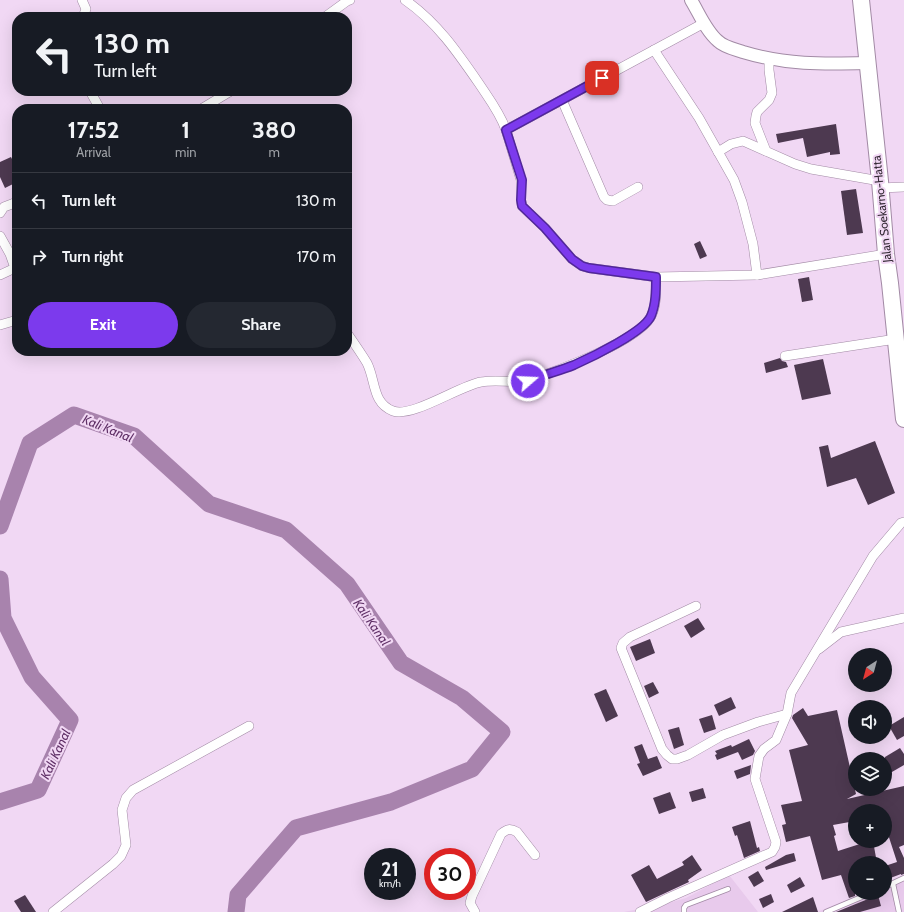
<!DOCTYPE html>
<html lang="en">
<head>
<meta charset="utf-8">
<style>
  :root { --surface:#171b24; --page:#242831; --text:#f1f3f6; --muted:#9ea1a6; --line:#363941; --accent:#7c3aed }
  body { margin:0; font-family:Cabin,sans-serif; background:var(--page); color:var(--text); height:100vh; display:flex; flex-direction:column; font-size:15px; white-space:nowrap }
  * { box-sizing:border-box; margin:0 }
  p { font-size:13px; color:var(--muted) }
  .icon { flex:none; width:22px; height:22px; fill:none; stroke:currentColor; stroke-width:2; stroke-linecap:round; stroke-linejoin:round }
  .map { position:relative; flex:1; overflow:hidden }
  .sheet { position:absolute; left:12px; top:104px; width:340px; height:252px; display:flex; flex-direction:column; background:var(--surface); border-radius:16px; box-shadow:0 4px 16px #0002 }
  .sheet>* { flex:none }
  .banner { position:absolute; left:12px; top:12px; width:340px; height:84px; border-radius:16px; box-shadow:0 4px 16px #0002; background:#171b24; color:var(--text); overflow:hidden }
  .needle { width:26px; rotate:216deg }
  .fabs { position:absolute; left:848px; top:648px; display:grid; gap:8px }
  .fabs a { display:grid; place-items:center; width:44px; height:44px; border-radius:50%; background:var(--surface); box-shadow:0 4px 16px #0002; font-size:20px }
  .speed { position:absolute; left:364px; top:848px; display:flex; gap:8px; font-size:20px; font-weight:700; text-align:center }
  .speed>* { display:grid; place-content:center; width:52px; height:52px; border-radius:50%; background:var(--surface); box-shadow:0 4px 16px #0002; line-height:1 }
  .speed small { font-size:10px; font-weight:400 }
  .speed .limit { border:6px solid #d22; background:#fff; color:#111 }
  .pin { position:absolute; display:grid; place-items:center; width:34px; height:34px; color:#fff; margin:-17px; border-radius:8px; box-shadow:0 2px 6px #0006 }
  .me { position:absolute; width:44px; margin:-22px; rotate:71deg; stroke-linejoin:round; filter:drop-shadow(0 0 3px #0008) }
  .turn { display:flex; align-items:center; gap:14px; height:84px; padding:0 16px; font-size:18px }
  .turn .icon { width:52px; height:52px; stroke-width:2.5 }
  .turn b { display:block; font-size:28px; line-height:34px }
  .eta { display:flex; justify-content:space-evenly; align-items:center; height:68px; text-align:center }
  .eta b { font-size:24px; font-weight:800; line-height:28px }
  .action { display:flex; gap:8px; margin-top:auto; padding:8px 16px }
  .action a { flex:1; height:46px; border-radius:24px; background:var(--accent); color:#fff; font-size:16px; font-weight:800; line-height:46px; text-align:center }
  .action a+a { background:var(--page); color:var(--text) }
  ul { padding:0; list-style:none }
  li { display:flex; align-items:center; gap:12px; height:56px; padding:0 16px; border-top:1px solid var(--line) }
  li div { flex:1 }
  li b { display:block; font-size:15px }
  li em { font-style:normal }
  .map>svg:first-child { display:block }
  .built { fill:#e8caec }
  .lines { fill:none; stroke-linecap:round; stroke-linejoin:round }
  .river { stroke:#a883ad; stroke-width:17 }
  .building { fill:#4d3950 }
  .lane-casing { stroke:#a28aa5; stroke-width:6 }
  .street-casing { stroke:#a28aa5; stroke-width:10 }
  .secondary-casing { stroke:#a28aa5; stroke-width:14 }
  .highway-casing { stroke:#a28aa5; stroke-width:18 }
  .lane { stroke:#fff; stroke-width:4.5 }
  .street { stroke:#fff; stroke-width:9 }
  .secondary { stroke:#fff; stroke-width:12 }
  .highway { stroke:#fff; stroke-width:16 }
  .route-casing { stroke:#51269a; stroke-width:10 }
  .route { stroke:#7c3aed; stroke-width:7 }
  .labels { text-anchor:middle; stroke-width:4; stroke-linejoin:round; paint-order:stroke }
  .street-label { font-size:12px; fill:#342a35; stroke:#f1d8f4 }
  .water-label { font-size:13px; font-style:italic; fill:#5f3066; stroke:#f1d8f4 }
</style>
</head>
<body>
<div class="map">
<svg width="904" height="912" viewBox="0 0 904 912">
  <rect width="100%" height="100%" fill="#f1d8f4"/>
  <!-- built -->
  <g class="built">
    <path d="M729 875 758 912H624L668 903 686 898Z"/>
    <path d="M904 876V912H817L863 893H885V884Z"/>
  </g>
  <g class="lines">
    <!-- river -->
    <g class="river">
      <path d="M0 526 30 443 74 415 134 436 209 504 286 530 347 584 401 663 462 698 502 732 472 769 391 802 296 828 238 895 236 912"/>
      <path d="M0 579 3 618 32 677 70 720 38 790 0 802"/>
    </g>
  </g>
  <!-- building -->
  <g class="building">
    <path d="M836 124 840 154 830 155V152L807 157 803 138 778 143 776 134Z"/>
    <path d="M11 157 17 169V182L5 188 0 177V162Z"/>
    <path d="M856 189 863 233 847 235 841 191Z"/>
    <path d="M700 241 707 256 700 259 694 244Z"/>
    <path d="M809 277 813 300 802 302 798 279Z"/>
    <path d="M780 358 782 361 786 362 788 367 766 373 764 363Z"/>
    <path d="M823 359 831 394 802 400 794 365Z"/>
    <path d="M875 441 895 493 868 505 856 478 827 487 819 447 828 445 831 458Z"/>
    <path d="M698 618 705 629 691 638 684 626Z"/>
    <path d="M650 639 655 653 636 661 630 647Z"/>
    <path d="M653 682 659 693 649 698 644 686Z"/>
    <path d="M606 689 618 716 606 722 594 694Z"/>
    <path d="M731 697 736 708 719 716 714 705Z"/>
    <path d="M803 708 808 716 837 710 856 794 847 799 904 786V845L899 847 904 858V874L901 875V874L885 880V866L897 862 885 825V811H855V821L833 825 836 835 834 836 838 851 863 843 862 841H873L877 863H855V896L849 898 841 875 822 880 810 836 786 842 782 825 786 824 781 805 802 801 789 750 808 745 792 718 793 715Z"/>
    <path d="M712 715 716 729 704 733 699 719Z"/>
    <path d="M904 717V736L897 740 889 726Z"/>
    <path d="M679 727 684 745 674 749 668 730Z"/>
    <path d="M749 739 755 751 753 755 742 760 738 752 717 760 715 755 717 754 715 751 731 745 732 747Z"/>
    <path d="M642 744 648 759 657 756 662 768 643 776 637 764 640 763 634 747Z"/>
    <path d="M900 748 904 754V765L885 776V757Z"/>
    <path d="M751 765 750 774 737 779 734 771Z"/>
    <path d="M703 788 706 798 692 802 689 792Z"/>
    <path d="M670 792 676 808 659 814 653 798Z"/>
    <path d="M750 821 757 848 759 847 760 851 744 858 737 835 735 836 732 827Z"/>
    <path d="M794 853 796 861 766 870 765 867 786 855Z"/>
    <path d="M692 855 702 870 688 880 689 882 646 902 631 875 649 865 657 879 684 865 682 862Z"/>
    <path d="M758 871 764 881 754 887 748 877Z"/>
    <path d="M800 877 805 886 791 893 787 885Z"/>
    <path d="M771 894 774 902 763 908 759 899Z"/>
    <path d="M25 895 36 912H21L14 901Z"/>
    <path d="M878 895 881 906 860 912H836Z"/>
    <path d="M813 897 818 912H782Z"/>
  </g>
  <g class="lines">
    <!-- lane casing -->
    <g class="lane-casing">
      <g id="lane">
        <path d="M893 884 899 912"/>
        <path d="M885 887 904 878"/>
        <path d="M684 912V908L686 905 728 889"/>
        <path d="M826 912 871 893"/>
      </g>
    </g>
    <!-- street casing -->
    <g class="street-casing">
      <g id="street">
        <path d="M82 0 86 9 83 17"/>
        <path d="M405 0C437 22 458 53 480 85 490 100 500 113 506 130L704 23"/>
        <path d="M325 17 347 1 350 0"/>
        <path d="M654 50 699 118 734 180 742 202 753 244 757 275"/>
        <path d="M90 91 100 109"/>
        <path d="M562 100 604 197 607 200 613 201 638 187"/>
        <path d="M201 109 231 91"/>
        <path d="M506 130 521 180V200L522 206 545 228 572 259 582 266 589 268 656 277"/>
        <path d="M766 151 755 123 756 116 757 112 769 100 772 93 769 70V59"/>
        <path d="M718 152 731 144 743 141 795 164 811 169 880 181"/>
        <path d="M880 188 904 187"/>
        <path d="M0 213 4 207 17 202"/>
        <path d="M0 236 10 254 15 268 0 275"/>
        <path d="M0 325 17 320"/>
        <path d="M347 333C354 343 361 353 367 363 376 381 372 403 393 411 412 418 459 386 481 382 496 379 512 383 527 381 534 380 541 376 547 374 572 365 636 340 650 318 657 307 656 290 656 277L757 275 886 254"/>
        <path d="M785 356 896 339"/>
        <path d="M696 606 630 637 623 643 621 648 662 749 667 755 672 759H677L688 755 723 735 758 722 787 714"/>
        <path d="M819 649 841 632 904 618"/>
        <path d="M53 912 113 864 121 856 126 845 122 810 126 798 133 790 249 726"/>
        <path d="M475 912 470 903 472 896 501 834C507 829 510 828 517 832L535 855"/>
        <path d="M640 912 668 898 772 852 775 847 776 842 755 779 759 756 764 749 776 740 787 714 791 693 873 556 901 523 904 522"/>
      </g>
    </g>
    <!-- secondary casing -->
    <g class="secondary-casing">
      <path id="secondary" d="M691 0C699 13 706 31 718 41 724 47 734 49 743 52 786 65 823 64 867 63"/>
    </g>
    <!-- highway casing -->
    <g class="highway-casing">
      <path id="highway" d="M861 0 880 181 886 254 890 283 904 419"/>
    </g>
    <!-- lane -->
    <use href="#lane" class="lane"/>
    <!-- street -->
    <use href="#street" class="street"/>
    <!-- secondary -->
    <use href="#secondary" class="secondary"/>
    <!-- highway -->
    <use href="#highway" class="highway"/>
  </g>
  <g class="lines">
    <!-- route casing -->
    <g class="route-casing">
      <path id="route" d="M528 381C543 375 559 371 574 365 592 357 644 332 651 316 656 304 656 290 656 277L589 268 582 266 572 259 545 228 522 206 521 200 522 180 506 130 602 78"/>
    </g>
    <!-- route -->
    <use href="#route" class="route"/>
  </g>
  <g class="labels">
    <!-- street labels -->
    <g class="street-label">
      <text transform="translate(882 209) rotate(-96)" y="4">Jalan Soekarno-Hatta</text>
    </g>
    <!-- water labels -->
    <g class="water-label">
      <text transform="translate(108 428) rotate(22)" y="5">Kali Kanal</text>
      <text transform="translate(372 622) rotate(55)" y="5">Kali Kanal</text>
      <text transform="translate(55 754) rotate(-65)" y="5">Kali Kanal</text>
    </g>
  </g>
</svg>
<div class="fabs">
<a><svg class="needle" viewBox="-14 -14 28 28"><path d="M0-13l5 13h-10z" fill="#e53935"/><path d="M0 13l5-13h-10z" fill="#9ea1a6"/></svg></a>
<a><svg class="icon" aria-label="sound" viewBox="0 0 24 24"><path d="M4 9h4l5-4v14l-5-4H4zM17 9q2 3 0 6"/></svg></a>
<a><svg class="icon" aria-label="layers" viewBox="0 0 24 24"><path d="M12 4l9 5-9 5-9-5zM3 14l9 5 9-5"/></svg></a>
<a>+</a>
<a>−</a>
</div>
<div class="speed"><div>21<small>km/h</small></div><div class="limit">30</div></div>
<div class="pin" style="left:602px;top:78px;background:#d93025"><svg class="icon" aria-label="arrive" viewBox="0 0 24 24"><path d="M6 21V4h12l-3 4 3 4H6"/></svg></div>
<svg class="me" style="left:528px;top:381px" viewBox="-20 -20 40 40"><circle r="17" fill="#7c3aed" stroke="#fff" stroke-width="3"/><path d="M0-11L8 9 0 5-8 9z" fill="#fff"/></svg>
<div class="banner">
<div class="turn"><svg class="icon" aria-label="left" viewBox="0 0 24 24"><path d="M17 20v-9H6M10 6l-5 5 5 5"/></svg><div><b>130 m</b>Turn left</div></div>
</div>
<section class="sheet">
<div class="eta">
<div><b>17:52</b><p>Arrival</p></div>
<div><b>1</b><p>min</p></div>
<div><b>380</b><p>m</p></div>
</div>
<ul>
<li><svg class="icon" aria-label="left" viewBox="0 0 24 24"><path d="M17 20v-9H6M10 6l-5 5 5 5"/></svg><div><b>Turn left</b></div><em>130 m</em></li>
<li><svg class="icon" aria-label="right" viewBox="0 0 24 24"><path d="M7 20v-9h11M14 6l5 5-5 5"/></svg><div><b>Turn right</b></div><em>170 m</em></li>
</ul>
<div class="action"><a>Exit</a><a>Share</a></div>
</section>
</div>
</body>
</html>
